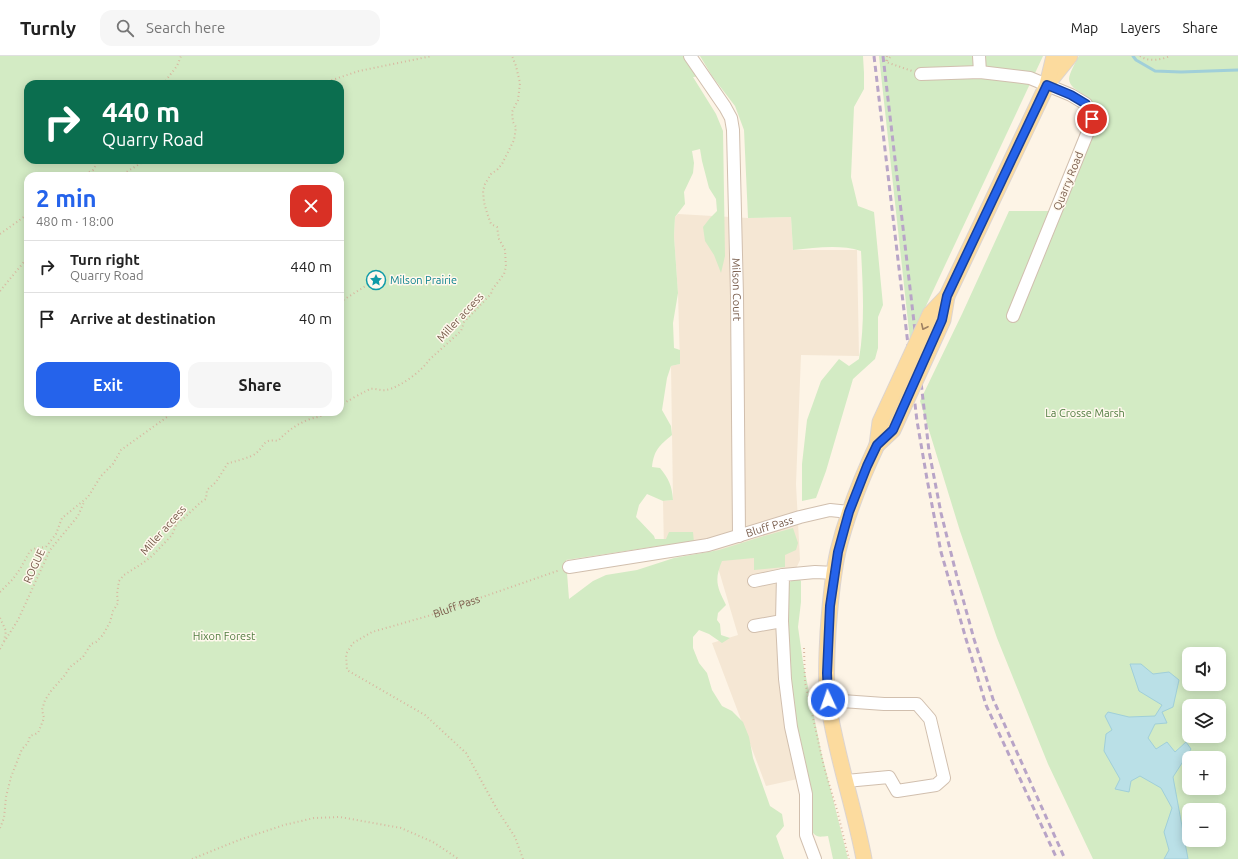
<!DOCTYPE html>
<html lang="en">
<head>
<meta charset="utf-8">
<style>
  :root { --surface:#fff; --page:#f6f6f6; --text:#222; --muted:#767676; --line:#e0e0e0; --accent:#2563eb }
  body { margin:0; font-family:Ubuntu,sans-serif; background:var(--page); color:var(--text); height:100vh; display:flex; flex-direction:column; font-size:15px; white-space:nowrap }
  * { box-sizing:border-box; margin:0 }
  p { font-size:13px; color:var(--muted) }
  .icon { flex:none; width:22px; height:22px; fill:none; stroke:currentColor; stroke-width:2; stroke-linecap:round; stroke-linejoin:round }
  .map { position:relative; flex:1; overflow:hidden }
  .panel { position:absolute; left:24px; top:116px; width:320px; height:244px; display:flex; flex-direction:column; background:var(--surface); border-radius:12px; box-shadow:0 2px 10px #0003 }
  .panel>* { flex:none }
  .top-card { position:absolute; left:24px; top:24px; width:320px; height:84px; border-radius:12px; box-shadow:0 2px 10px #0003; background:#0b6e4f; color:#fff; overflow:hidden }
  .fabs { position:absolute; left:1182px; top:591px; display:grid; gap:8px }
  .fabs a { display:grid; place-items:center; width:44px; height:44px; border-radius:8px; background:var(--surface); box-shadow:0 2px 10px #0003; font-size:20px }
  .pin { position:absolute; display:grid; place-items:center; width:34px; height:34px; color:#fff; margin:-17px; border:2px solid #fff; border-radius:50%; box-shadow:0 1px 4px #0007 }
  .me { position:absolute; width:44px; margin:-22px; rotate:357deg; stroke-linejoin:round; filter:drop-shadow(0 0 3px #0008) }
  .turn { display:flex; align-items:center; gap:14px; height:84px; padding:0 12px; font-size:18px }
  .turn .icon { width:52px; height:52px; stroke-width:2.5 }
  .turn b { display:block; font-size:28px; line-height:34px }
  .round { display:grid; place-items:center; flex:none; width:42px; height:42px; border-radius:12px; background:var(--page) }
  .head { display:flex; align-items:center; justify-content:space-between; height:68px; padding:0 12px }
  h1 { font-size:24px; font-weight:700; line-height:30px; color:var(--accent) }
  .action { display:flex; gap:8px; margin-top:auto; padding:8px 12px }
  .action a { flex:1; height:46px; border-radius:12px; background:var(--accent); color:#fff; font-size:16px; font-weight:700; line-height:46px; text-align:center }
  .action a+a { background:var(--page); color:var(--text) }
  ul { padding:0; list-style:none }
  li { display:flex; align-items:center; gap:12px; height:52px; padding:0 12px; border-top:1px solid var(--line) }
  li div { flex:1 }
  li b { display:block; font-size:15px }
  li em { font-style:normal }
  header { display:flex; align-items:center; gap:24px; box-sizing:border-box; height:56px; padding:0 20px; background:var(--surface); border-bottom:1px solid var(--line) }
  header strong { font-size:19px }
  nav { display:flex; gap:22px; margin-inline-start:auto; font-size:14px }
  .search { width:280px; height:36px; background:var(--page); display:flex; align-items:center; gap:10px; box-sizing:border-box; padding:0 14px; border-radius:12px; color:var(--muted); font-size:15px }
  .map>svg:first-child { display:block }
  .residential { fill:#f5e7d4 }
  .green { fill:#d3ebc4; fill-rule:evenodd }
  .water { fill:#bae0e7; stroke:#a0cfd9 }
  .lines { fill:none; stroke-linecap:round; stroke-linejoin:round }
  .stream { stroke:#a0cfd9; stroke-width:3 }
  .minor-casing { stroke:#d1bfae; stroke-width:14 }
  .major-casing { stroke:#dcd4d0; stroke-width:17 }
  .path { stroke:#d8b7a0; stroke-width:2; stroke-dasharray:1 3; stroke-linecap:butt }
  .minor { stroke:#fff; stroke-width:12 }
  .major { stroke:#fcdb9e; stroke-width:15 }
  .rail { stroke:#b8a4c7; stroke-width:3; stroke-dasharray:6 4; stroke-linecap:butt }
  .major-bridge-casing { stroke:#dcd4d0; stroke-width:17; stroke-linecap:butt }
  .major-bridge { stroke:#fcdb9e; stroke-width:15 }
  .oneway { stroke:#9f8163 }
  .route-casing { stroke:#184099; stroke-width:10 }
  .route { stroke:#2563eb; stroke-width:7 }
  .labels { text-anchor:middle; stroke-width:3; stroke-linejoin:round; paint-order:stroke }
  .street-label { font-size:11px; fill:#775b4a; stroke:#fff8ed }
  .culture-label { font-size:11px; fill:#0d838f; stroke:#fff8ed; text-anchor:start }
  .park-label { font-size:11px; fill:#527d42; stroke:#fff8ed }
</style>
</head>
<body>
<header>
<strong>Turnly</strong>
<div class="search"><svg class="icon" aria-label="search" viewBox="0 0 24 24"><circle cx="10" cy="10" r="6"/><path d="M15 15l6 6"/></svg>Search here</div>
<nav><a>Map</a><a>Layers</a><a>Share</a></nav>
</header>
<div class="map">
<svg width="1238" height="803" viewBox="0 0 1238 803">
  <rect width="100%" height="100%" fill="#fdf4e6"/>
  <!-- residential -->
  <path class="residential" d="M678 158 748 162 791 161 793 194H857L859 300 801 299 796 428 800 504 787 532 802 722 766 730 712 587 738 579 711 488 664 493 663 445 673 444 671 310 680 308 678 237 674 180 675 161Z"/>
  <!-- green -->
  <g class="green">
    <path d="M0 0H690L704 20 693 21 716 58 723 75 725 200 721 217 714 199 705 185 703 171 710 162 717 155 716 143 709 132 702 105 700 93 692 95 694 107 693 117 684 136 685 148 675 161 674 180 678 237 673 267 674 292 680 294V308L671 310 667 322 662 354 671 370 672 379C659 390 654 394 652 411L660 412C669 423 672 430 673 444L663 445 647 438 639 449 636 461 654 480 655 483H666L669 476H693L694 487 652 491 566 504 569 543 593 525 606 519 637 514 674 502 719 494 764 480 793 472 798 487 796 494 785 499V511L754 514V502L722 505C714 524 717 531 726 549L718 557 717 564 720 568 721 579 730 582 722 587 709 578 699 574 693 581V592L699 607 707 617 712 634 722 650 732 655 743 666 749 681 753 702 770 750 782 758 784 770 776 780 784 803H0ZM28 28H340V104H28ZM28 120H340V356H28Z"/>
    <path d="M700 0H863L864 17V33L854 51 851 121 858 150 874 156 883 249 878 261V292L875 303 853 323 826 415 816 442 802 445V408L807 364 821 325 839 303 849 310 859 303C865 267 863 232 861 195 839 188 816 192 793 194L791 161 748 162 744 74 735 50 712 20Z"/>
    <path d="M879 0H1043L910 284Z"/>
    <path d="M1079 0H1238V803H1093L1048 708 997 582 960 475 920 345 962 258 1009 155H1060L1094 76C1105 35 1070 40 1069 23 1069 18 1076 5 1079 0ZM1189 598H1219V628H1189ZM1189 650H1219V680H1189ZM1189 702H1219V732H1189ZM1189 754H1219V784H1189Z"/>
    <path d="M797 521 801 525V546L798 571 803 606 821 695 848 803H833L828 780C818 781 816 782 810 773L796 681 784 580 787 536 789 527 793 523Z"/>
  </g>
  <!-- water -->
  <path class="water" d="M1130 608H1141L1153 618 1169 616 1179 624 1173 651 1162 656 1167 667 1155 668 1148 682 1156 693 1167 686 1175 696 1186 686 1191 693 1173 721 1188 803H1164L1169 794 1164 776 1172 752 1161 732 1140 720 1131 725 1129 736 1115 733 1120 723 1104 695 1106 678 1112 674 1105 660 1108 656 1129 661 1155 660 1162 649 1139 635Z"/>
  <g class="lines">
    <!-- stream -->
    <path class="stream" d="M1133 0 1136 4 1155 15 1181 16 1238 14"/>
    <!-- minor casing -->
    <g class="minor-casing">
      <g id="minor">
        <path id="s2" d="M690 0 725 51 731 62 733 74 737 240 739 480"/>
        <path d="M979 0 980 16"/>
        <path d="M921 18 980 16 1030 22 1071 39 1086 48 1092 63 1087 78 1013 260"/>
        <path id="s3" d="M569 511 708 489 800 461 830 454 849 456"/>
        <path d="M754 525 783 519"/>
        <path d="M754 570 782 565"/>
        <path d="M828 644 884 648H917L930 663 944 722 936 729 897 735 889 721 846 725"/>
        <path d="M815 803 806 779V738L791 671 785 623 782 565 783 519 815 516 835 517"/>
      </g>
    </g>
    <!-- major casing -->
    <g class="major-casing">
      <g id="major">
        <path d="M1049 26 1070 0"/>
        <path d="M947 240 1047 29 1054 0"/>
        <path d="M864 803C854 750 836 699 828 646 825 623 827 599 828 576 830 549 832 521 838 495 847 458 861 423 877 389"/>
      </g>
    </g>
    <!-- path -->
    <g class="path">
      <path d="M887 0 886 6 912 15"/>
      <path d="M1140 0C1148 6 1161 4 1170 0"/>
      <path d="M887 5 891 0"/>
      <path d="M163 28 177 10 181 0"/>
      <path d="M320 28 359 15 432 0"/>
      <path d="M82 120 93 114 99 104"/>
      <path d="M98 120 108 119 116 120"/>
      <path d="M120 120 146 104"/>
      <path d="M0 178 28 158"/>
      <path d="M0 235 28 201"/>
      <path d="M340 246 372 226"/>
      <path d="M340 350C343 347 368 334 370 333 375 332 381 335 386 334 399 332 422 315 429 304L461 275 464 266 491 238 492 234 504 218 506 211 505 194 499 183 497 171 491 168 487 157 484 146 483 135 485 128 491 118 497 114 502 108 514 84 516 71 513 66 512 56 518 44 520 27 516 10 512 0"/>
      <path d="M0 536 13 523 20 513 30 495 36 492 46 491 56 478 62 462 88 441 101 420 113 408 121 394 167 361 171 356"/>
      <path d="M0 562 6 575 4 585"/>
      <path d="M804 592 805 626 824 711 837 754 849 803"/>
      <path d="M0 593 4 586 18 564 50 494 78 460 84 446"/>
      <path d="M0 772 4 762 6 741 11 721 22 693 28 687 30 680 38 677 44 662 42 654 45 644 51 635 65 619 70 611 83 601 91 588 96 586 103 579 110 566 113 555 118 547 117 538 119 525 124 519 143 507 152 500 172 479 177 467 184 462 201 446 206 443 207 434 216 426 228 407C234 406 251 401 255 398 265 391 262 382 278 385 287 375 297 368 310 363 317 361 321 361 327 356"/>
      <path d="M192 803 239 784 284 769 314 762 340 761 401 772 433 786 457 802 460 803"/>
      <path id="s1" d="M523 803 515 781 498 755 466 697 425 659 347 614 346 598 353 587 372 576 428 560 560 514"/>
    </g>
    <!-- minor -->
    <use href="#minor" class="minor"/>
    <!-- major -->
    <use href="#major" class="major"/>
    <!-- rail -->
    <g class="rail">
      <path d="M874 0 917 365 927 423 941 496 966 583 986 649 1057 803"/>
      <path d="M883 0 929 395 941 457 958 525 974 583 993 643 1065 803"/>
    </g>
    <!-- major-bridge casing -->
    <g class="major-bridge-casing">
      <g id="major-bridge">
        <path d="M877 389 880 366 930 258 947 240"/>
        <path d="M877 389 893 374 943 264 947 240"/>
      </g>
    </g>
    <!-- major-bridge -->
    <use href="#major-bridge" class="major-bridge"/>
  </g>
  <!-- one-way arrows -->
  <defs><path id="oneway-chevron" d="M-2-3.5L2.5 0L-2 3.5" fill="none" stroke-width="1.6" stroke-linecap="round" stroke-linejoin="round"/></defs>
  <use class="oneway" href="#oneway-chevron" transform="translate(924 271) rotate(115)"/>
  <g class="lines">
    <!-- route casing -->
    <g class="route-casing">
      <path id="route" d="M828 644 827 617 830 550 838 496 844 474 849 456 867 410 877 389 893 374 942 264 947 240 1047 29 1071 39 1086 48 1092 63"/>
    </g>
    <!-- route -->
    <use href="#route" class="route"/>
  </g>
  <!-- icons -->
  <defs>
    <g id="sight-ring" transform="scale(1)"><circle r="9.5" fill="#fff8ed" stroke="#0f9aa8" stroke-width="1.5"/><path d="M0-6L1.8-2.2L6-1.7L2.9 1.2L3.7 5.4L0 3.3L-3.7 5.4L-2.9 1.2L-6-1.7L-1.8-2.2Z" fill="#0f9aa8"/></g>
  </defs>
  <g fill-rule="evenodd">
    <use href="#sight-ring" x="376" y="224"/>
  </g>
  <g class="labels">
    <!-- street labels -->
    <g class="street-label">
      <text transform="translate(1068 125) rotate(-68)" y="4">Quarry Road</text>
      <text dy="4" stroke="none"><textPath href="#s2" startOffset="246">Milson Court</textPath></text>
      <text transform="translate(460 261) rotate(-47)" y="4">Miller access</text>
      <text dy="4" stroke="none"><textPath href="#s3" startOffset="205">Bluff Pass</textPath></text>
      <text transform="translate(163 474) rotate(-48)" y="4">Miller access</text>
      <text transform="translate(34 510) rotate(-65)" y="4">ROGUE</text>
      <text dy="4" stroke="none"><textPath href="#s1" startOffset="406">Bluff Pass</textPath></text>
    </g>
    <!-- culture labels -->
    <g class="culture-label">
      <text x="390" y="228">Milson Prairie</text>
    </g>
    <!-- park labels -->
    <g class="park-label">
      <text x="1085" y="361">La Crosse Marsh</text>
      <text x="224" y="584">Hixon Forest</text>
    </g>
  </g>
</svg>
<div class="fabs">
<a><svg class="icon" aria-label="sound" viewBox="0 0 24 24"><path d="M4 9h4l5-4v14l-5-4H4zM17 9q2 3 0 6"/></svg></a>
<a><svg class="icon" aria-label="layers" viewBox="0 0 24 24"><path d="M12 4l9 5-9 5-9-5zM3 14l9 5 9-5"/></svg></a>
<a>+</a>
<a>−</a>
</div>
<div class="pin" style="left:1092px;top:63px;background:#d93025"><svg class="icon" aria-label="arrive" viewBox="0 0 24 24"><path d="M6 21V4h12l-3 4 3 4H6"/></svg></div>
<svg class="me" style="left:828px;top:644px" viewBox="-20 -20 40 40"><circle r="17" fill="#2563eb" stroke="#fff" stroke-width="3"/><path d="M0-11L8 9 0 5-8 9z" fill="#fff"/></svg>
<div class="top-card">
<div class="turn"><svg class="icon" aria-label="right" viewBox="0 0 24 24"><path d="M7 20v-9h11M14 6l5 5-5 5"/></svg><div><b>440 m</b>Quarry Road</div></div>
</div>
<section class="panel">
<div class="head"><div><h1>2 min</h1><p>480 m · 18:00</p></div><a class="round" style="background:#d93025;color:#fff"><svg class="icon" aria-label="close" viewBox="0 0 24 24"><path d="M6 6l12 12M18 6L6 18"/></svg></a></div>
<ul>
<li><svg class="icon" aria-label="right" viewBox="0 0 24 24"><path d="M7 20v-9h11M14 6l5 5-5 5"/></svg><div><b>Turn right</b><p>Quarry Road</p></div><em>440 m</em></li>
<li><svg class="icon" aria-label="arrive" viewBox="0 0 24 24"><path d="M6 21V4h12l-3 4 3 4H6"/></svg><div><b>Arrive at destination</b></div><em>40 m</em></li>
</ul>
<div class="action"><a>Exit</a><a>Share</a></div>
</section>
</div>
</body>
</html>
